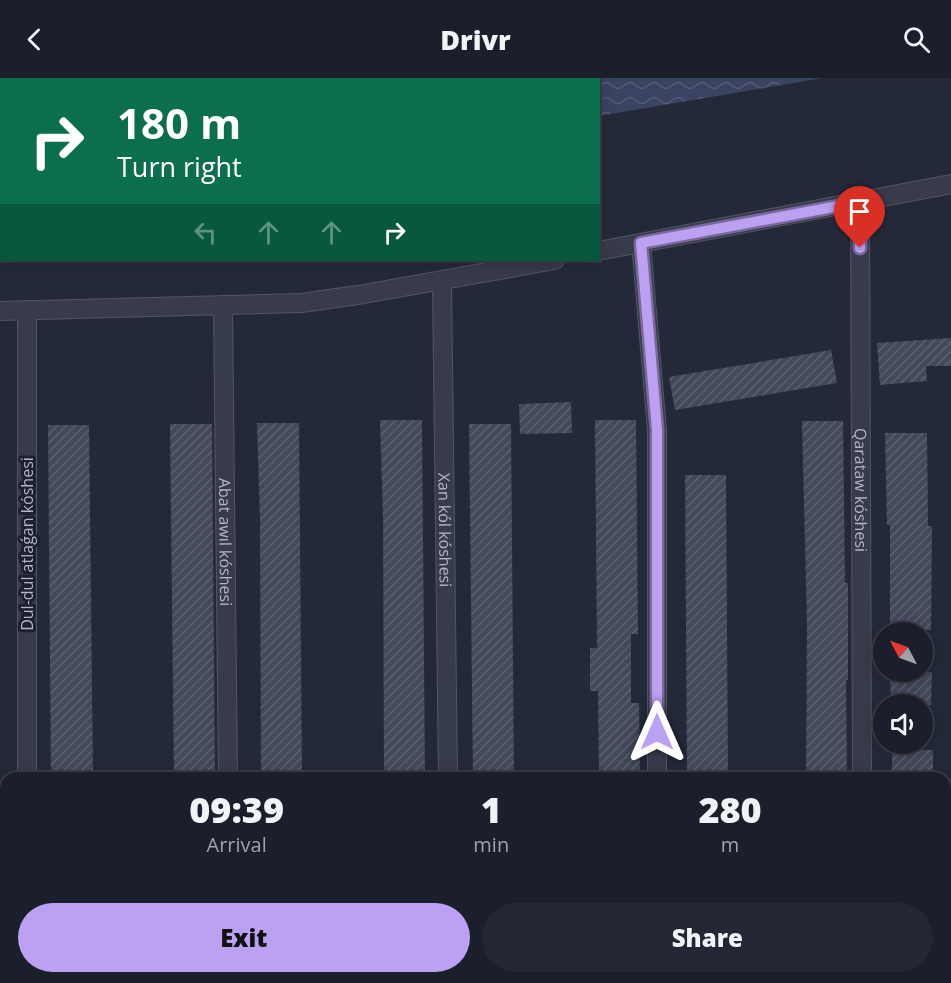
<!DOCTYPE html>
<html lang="en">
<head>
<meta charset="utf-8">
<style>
  :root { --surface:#1b1f2b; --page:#242733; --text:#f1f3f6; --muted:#a0a2a9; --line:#393d47; --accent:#bca0f2 }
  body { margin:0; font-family:"Open Sans",sans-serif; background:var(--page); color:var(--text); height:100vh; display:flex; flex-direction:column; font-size:22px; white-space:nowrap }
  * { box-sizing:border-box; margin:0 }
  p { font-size:20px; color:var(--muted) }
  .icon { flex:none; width:33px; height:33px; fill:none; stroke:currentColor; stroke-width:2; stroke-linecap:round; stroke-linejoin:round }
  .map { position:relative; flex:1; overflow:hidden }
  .sheet { position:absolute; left:0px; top:694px; width:951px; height:212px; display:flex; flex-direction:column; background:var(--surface); border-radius:18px 18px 0 0; box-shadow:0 3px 15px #0003,0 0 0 2px var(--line) }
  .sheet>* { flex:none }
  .top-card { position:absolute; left:0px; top:0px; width:600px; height:183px; box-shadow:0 3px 15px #0003,0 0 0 2px var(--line); background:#0b6e4f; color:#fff; overflow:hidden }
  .needle { width:39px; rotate:311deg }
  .tools { position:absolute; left:873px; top:544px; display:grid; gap:12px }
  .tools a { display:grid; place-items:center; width:60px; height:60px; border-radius:50%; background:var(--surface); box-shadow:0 3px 15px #0003,0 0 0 2px var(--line); font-size:30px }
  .pin { position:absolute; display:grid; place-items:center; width:51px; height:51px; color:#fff; margin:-62px -26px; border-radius:50% 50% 50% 0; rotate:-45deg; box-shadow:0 0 6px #0007 }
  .pin .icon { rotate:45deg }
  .me { position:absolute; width:66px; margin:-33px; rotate:0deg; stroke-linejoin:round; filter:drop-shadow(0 0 4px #0008) }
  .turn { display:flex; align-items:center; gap:21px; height:126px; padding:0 18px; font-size:27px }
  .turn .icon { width:78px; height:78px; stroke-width:2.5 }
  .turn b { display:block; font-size:42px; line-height:51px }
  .lanes { display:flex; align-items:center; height:57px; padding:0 18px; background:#0003; justify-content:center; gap:30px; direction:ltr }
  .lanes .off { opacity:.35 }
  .eta { display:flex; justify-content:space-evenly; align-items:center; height:102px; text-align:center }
  .eta b { font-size:36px; font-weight:800; line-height:42px }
  .button { display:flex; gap:12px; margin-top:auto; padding:12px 18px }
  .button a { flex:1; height:69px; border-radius:36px; background:var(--accent); color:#111; font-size:24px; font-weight:800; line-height:69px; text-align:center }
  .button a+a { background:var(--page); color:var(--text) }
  header { display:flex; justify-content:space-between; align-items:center; height:78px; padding:0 18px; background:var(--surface); font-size:27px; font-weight:800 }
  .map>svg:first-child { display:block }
  .water { fill:url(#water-waves) }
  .building { fill:url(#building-hatch) }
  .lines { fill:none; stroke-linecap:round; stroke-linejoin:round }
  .minor-casing { stroke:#535664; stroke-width:20 }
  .minor { stroke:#373b4a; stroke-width:18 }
  .route-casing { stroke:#7a689d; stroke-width:15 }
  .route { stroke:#bca0f2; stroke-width:10 }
  .labels { text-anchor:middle; stroke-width:6; stroke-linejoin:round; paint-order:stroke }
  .street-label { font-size:16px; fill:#b3b6c5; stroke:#1d202e }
</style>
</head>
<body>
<header><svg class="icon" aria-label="back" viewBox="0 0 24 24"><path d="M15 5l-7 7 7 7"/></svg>Drivr<svg class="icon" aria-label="search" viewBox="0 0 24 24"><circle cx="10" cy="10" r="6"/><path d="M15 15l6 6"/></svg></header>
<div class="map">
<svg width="951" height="905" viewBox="0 0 951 905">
  <defs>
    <pattern id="water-waves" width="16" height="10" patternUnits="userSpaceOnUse" patternTransform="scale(1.5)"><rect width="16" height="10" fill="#3a4361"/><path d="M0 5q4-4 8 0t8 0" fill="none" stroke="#545c76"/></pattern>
    <pattern id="building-hatch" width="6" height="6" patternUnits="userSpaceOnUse" patternTransform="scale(1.5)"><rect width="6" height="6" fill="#43485b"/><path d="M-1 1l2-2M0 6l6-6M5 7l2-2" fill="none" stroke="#5c6071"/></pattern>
  </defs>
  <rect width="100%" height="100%" fill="#242939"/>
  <!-- water -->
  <path class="water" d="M158 0H823L599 38 598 2 149 1Z"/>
  <!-- building -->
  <g class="building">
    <path d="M951 260V288H926L927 303 880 307 877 265Z"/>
    <path d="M831 272 837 305 675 332 669 299Z"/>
    <path d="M571 324 572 355 520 356 519 326Z"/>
    <path d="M380 342H422L425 700H384L383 439Z"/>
    <path d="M595 342H636L638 556H631V625H639L640 700H599L598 613H590V570H597Z"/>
    <path d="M802 343H843L845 505H848V602H846L847 700H806L807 547Z"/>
    <path d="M257 345H299L302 700H261L260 442Z"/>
    <path d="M170 346H212L215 700H174Z"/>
    <path d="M469 346H511L514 700H473Z"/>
    <path d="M48 347H89L93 700H51Z"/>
    <path d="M885 355H927L928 448H932L931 552H890V447H887Z"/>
    <path d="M685 397H726L728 700H687Z"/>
    <path d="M890 594H932L931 627H891Z"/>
    <rect x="892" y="672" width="41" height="28"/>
  </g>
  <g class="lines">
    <!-- minor casing -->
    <g class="minor-casing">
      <g id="minor">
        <path id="s1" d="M860 124 862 700"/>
        <path d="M641 165 657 352V700"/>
        <path d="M598 173 951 106"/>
        <path id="s2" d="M442 203 448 700"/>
        <path id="s3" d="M223 227 228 700"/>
        <path d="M27 232V700"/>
        <path d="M0 233 301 225 358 217 555 182"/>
        <path d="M27 900V905"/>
        <path d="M231 900V905"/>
        <path d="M451 900V905"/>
        <path d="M862 900V905"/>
        <path d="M657 905V900"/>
      </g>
    </g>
    <!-- minor -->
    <use href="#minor" class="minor"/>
  </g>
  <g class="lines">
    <!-- route casing -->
    <g class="route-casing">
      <path id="route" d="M657 654V352L641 165 860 124V170"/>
    </g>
    <!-- route -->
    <use href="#route" class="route"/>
  </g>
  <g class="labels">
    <!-- street labels -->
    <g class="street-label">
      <text dy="6" stroke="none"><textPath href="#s1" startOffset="288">Qarataw kóshesi</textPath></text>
      <text dy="6" stroke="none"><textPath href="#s2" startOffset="249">Xan kól kóshesi</textPath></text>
      <text dy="6" stroke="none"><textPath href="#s3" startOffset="237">Abat awıl kóshesi</textPath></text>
      <text transform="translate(27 466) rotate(-90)" y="6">Dul-dul atlaǵan kóshesi</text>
    </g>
  </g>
</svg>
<div class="tools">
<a><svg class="needle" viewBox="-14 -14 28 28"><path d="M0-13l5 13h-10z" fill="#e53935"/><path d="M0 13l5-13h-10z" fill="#a0a2a9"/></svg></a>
<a><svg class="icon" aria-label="sound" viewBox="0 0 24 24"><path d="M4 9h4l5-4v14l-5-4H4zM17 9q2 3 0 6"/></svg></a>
</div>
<div class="pin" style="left:860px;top:170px;background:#d93025"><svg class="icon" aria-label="arrive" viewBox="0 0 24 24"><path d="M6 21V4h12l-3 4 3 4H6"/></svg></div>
<svg class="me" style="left:657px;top:654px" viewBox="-20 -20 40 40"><path d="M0-17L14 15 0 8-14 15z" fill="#bca0f2" stroke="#fff" stroke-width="4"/></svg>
<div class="top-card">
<div class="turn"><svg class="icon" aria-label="right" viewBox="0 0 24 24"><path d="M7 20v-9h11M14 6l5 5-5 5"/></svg><div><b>180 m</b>Turn right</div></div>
<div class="lanes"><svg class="icon off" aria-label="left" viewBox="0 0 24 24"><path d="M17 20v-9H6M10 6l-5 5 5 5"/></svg><svg class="icon off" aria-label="ahead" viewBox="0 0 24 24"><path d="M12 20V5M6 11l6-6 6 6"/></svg><svg class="icon off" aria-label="ahead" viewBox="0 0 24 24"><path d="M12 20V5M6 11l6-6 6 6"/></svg><svg class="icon" aria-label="right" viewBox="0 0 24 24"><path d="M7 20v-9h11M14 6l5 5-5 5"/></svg></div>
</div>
<section class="sheet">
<div class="eta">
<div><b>09:39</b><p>Arrival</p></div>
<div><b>1</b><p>min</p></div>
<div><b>280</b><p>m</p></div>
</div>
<div class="button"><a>Exit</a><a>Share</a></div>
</section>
</div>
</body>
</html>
